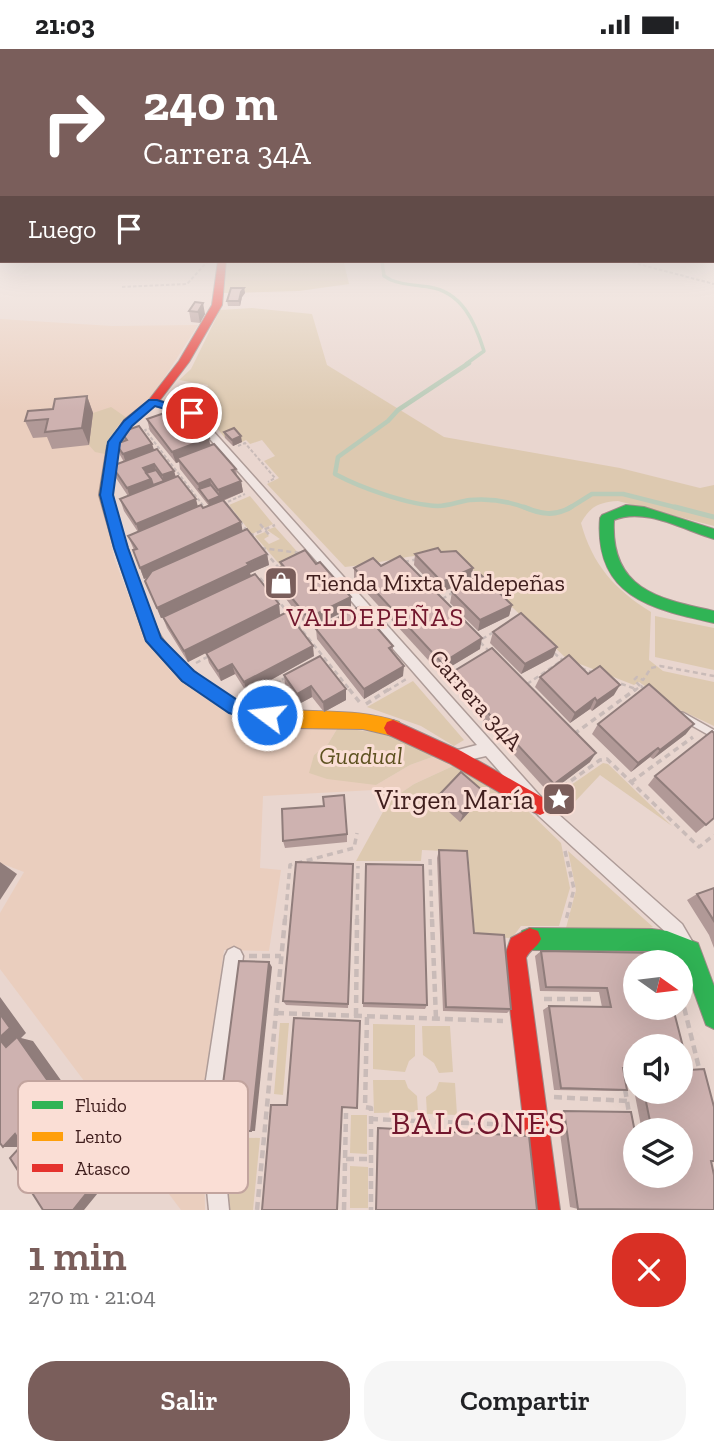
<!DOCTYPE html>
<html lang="es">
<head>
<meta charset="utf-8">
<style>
  :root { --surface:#fff; --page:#f6f6f6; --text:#202124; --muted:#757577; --accent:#7a5e5b }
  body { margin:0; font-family:"Zilla Slab",serif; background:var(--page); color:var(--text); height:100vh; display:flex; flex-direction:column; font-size:26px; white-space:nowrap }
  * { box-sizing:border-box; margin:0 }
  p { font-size:23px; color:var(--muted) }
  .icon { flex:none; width:38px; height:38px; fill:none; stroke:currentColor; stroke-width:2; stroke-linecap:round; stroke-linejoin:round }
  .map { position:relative; height:1161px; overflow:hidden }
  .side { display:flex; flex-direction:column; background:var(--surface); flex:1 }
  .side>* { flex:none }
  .hud { position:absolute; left:0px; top:0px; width:714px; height:214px; box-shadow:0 7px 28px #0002; background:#7a5e5b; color:#fff; overflow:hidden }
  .needle { width:46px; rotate:104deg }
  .controls { position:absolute; left:623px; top:901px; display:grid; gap:14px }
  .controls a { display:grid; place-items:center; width:70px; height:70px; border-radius:50%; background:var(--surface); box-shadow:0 7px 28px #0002; font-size:35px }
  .pin { position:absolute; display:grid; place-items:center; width:60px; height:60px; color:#fff; margin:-30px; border:4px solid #fff; border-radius:50%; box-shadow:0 2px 7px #0007 }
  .me { position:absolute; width:77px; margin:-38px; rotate:285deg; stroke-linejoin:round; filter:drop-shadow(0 0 5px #0008) }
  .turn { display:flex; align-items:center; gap:24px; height:147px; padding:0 28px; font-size:32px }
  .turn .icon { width:91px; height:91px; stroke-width:2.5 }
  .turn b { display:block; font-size:49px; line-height:60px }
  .then { display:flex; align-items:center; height:66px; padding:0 28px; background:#0003; gap:14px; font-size:26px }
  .round { display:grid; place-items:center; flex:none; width:74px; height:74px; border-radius:28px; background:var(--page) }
  .head { display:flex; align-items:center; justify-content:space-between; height:119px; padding:0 28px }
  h1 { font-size:42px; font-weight:600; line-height:52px; color:var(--accent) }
  .button { display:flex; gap:14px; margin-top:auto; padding:14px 28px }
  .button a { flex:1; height:80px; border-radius:28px; background:var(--accent); color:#fff; font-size:28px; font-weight:600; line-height:80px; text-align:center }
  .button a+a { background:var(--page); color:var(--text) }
  .status { display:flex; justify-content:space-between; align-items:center; height:49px; padding:0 35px; background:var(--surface); direction:ltr }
  .status svg { height:19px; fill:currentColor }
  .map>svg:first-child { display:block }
  .farmland { fill:#eacebe }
  .green { fill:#ddc9b0 }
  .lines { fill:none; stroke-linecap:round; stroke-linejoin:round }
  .stream-far2 { stroke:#bacbb8; stroke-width:3.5 }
  .stream-far1 { stroke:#bacbb8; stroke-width:4.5 }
  .stream { stroke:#bacbb8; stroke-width:5 }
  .lane-casing { stroke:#ae9c98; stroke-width:10 }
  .street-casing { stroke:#ae9c98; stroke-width:3 }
  .fast-casing { stroke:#9e8b88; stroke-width:2 }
  .slow-casing { stroke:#9e8b88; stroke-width:2 }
  .jam-casing { stroke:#9e8b88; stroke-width:2 }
  .path-far3 { stroke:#c9bbb8; stroke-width:2; stroke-dasharray:3.5 2; stroke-linecap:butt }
  .path-far2 { stroke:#c9bbb8; stroke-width:2.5; stroke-dasharray:5 3.5; stroke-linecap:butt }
  .path-far1 { stroke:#c9bbb8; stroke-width:3.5; stroke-dasharray:6 4.5; stroke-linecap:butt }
  .path { stroke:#c9bbb8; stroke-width:4.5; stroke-dasharray:8 5; stroke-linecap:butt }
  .lane { stroke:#f0e5e2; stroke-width:7 }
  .street { fill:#f0e5e2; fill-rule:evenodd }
  .fast { fill:#30b455; fill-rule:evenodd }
  .slow { fill:#ff9f0a; fill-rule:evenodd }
  .jam { fill:#e5322d; fill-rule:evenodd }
  .wall { fill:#b19997; fill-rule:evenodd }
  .shaded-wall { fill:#907d7b }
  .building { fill:#ceb2b0; stroke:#907d7b; stroke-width:2 }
  .route { fill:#1a73e8; stroke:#114b97; stroke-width:2 }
  .labels { text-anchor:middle; stroke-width:6; stroke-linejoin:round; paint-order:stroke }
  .poi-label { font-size:24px; fill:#3f1e1d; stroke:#faded5; text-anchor:start }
  .street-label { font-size:24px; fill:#3f1e1d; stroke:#faded5 }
  .park-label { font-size:24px; font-style:italic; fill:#5e5221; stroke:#faded5 }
  .neighbourhood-label { font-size:26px; letter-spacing:2px; fill:#72172d; stroke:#faded5 }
  .near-poi-label { font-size:28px; fill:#3f1e1d; stroke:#faded5; text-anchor:end }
  .near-neighbourhood-label { font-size:32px; letter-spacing:2px; fill:#72172d; stroke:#faded5 }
  .key { fill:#faded5; stroke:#c2a49e; stroke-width:2 }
  .key-label { font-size:19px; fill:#3f1e1d }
</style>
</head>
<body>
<div class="status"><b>21:03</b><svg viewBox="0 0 49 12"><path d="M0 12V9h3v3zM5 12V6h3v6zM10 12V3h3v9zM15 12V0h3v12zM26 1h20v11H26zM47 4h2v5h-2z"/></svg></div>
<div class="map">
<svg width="714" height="1161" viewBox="0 0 714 1161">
  <rect width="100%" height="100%" fill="#e9d6cf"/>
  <!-- farmland -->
  <path class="farmland" d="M0 270 112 277 198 276 154 345 121 373 109 393 106 464 110 489 114 509 147 595 175 627 231 666 304 680H337L328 695 314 706 376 736 410 716 435 707 453 717 414 735 389 752 374 741 263 747 260 819 281 821 269 902 224 901 203 1054 205 1161H181L0 920V864L24 823 0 814Z"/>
  <!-- green -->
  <g class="green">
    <path d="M227 212H340L344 214 349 235 299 242 224 244Z"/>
    <path d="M252 259 312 265 327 316 444 388 620 419 700 439 714 436V477L618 452C600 453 590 457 581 474 592 515 615 541 651 563L649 611 663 622 714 633V677L678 660 639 633 634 636 567 610 456 505C419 502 382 515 345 518L267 435 279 429 264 412 275 407 262 391 250 395 246 391 242 393 235 385 225 389 199 357 208 336 179 331 191 320 220 261Z"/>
    <path d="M111 358 127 369 117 378 105 405 95 403 89 396 93 364Z"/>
    <path d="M250 447 273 475 265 479 260 475 263 480 252 485 229 456Z"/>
    <path d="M275 478 301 507 281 517 255 487 265 483 269 487 264 490 269 495 280 490 267 481Z"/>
    <path d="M655 567 714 579V621L655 608Z"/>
    <path d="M413 632 464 691 454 697 421 677 367 658Z"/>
    <path d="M337 680C374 680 403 689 435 707L410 716 376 736 327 730 309 724 314 706 328 695Z"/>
    <path d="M603 714 608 715 672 777 600 726 568 760 561 755 564 751 558 745Z"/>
    <path d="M453 717 526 760 561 794 570 839 559 877H521L512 889 475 887 468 803 422 801 421 812H356L389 752 414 735Z"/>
    <path d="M568 802 653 878 646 880 566 879 576 841Z"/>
    <path d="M280 974H289L283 1046 274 1045Z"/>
    <path d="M373 975 415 976V1007L409 1012 405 1023 373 1020Z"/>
    <path d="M422 977H450L453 1023 439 1024 434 1014 423 1006Z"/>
    <path d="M373 1031H405L408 1039 417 1047 418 1063 374 1064Z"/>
    <path d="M439 1033 455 1034 457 1066 427 1065 426 1048 436 1041Z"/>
    <path d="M351 1066H367V1105L350 1104Z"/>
    <path d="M218 1088 260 1089 253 1161H222Z"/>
    <path d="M350 1117 368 1118V1159H350Z"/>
  </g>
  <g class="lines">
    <!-- stream-far2 -->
    <path class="stream-far2" d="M382 212 384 227 391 231C403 236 416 236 429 238 462 243 475 273 484 302L466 315"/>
    <!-- stream-far1 -->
    <g class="stream-far1">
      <path d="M469 314 398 361 388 372 338 408 335 425C361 439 409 456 438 457 449 457 460 452 470 451 492 449 509 452 529 460"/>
      <path d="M568 460 592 445H623L682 460"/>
    </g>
    <!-- stream -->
    <g class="stream">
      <path d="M524 458C540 465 555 468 571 458"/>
      <path d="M675 458 714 468"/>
    </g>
    <!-- lane casing -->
    <g class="lane-casing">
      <path id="lane" d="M682 667 714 685"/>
    </g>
    <!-- street casing -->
    <g class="street-casing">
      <g id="street">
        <path d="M153 350 195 362 549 757 682 875 696 899 693 905 687 908 681 905 670 887 539 767 486 707 455 714 450 713 448 708 450 703 477 696 189 366 150 355 149 353Z"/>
        <path d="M234 898 240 901 243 907 223 1050V1101L229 1161H209L203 1101V1050L225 907 228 901Z"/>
      </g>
    </g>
    <!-- fast casing -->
    <g class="fast-casing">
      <g id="fast">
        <path d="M626 456 644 458 714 480V490C683 481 645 458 614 471 610 540 658 550 714 562V574C650 560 594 547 600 469L602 466Z"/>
        <path d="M530 879 652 880 667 882 698 894 714 937V980L706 976 682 910 652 902 530 901 522 898 519 890 522 882Z"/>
      </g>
    </g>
    <!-- slow casing -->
    <g class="slow-casing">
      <path id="slow" d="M113 393 119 397C117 412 112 429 113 445 113 460 154 579 163 590 177 609 219 646 241 653 294 669 349 655 399 673L402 679 399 685 393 687 363 680 294 679 235 666 182 632 146 592 114 499 99 446 107 397Z"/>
    </g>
    <!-- jam casing -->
    <g class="jam-casing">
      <g id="jam">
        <path d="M218 212H226L222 256 189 313 157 355 132 376 117 400H109L107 397 124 371 149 351 179 312 212 256Z"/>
        <path d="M393 671 461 702 547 751 550 757 547 763 540 766 533 763 449 714 387 685 384 679 387 673Z"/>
        <path d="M530 879 538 882 541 890C537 899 529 901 526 909L560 1161H534L504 909 511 889Z"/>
      </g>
    </g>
    <!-- path-far3 -->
    <g class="path-far3">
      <path d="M627 212 714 235"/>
      <path d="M122 238 187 235 208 212"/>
      <path d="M152 379 145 381 205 459"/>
      <path d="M238 397 245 394 275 429 268 433"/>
      <path d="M226 454 230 460"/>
      <path d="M223 455 245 445"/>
    </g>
    <!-- path-far2 -->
    <g class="path-far2">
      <path d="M229 458 247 482"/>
      <path d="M260 475 270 487"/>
      <path d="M249 487 275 476"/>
      <path d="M261 499 300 504"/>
      <path d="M265 503 280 520"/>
      <path d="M404 513 418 510"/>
      <path d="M260 529 351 642"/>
      <path d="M442 550 454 543"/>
      <path d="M482 590 494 583"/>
      <path d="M480 593 490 603"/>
      <path d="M554 604 565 613"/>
      <path d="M196 614 209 607"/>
      <path d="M581 619 594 624"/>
      <path d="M279 632 286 642"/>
      <path d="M613 632 636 640"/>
      <path d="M527 635 561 612"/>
      <path d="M640 637 634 631 637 628 643 631 651 619 660 617 714 627"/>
      <path d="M259 642 287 628"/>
      <path d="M387 642 408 629"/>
      <path d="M634 642 641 637 645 641"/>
    </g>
    <!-- path-far1 -->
    <g class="path-far1">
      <path d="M285 640 295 655"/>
      <path d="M349 640 361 655"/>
      <path d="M252 646 263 640"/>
      <path d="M366 655 389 640"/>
      <path d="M574 685 636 640"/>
      <path d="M631 733 693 688"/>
      <path d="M554 744 600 711 607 710 699 798 714 786"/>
      <path d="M565 802 574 840 566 871"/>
      <path d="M430 810 432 872"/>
      <path d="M285 872 290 816 354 799 357 784"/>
      <path d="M357 872 358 817"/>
    </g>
    <!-- path -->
    <g class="path">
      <path d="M432 870 436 970"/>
      <path d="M249 907H281"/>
      <path d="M681 946 700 1023"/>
      <path d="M544 950H596"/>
      <path d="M276 964 503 972"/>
      <path d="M356 967 357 870"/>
      <path d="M367 968 365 1058 371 1059V1161"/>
      <path d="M625 1040 629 1064"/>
      <path d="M554 1048 627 1052"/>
      <path d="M370 1070 514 1076"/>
      <path d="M346 1110H371"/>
      <path d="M257 1161 285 870"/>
      <path d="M344 1161 346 1064"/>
    </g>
    <!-- lane -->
    <use href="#lane" class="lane"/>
    <!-- street -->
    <use href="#street" class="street"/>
    <!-- fast -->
    <use href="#fast" class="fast"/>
    <!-- slow -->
    <use href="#slow" class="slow"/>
    <!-- jam -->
    <use href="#jam" class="jam"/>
  </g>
  <!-- wall -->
  <g class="wall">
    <path d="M244 239 245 244 242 248 240 257H228L227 252Z"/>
    <path d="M195 253 205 265 200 274 191 273 189 262Z"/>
    <path d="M202 338 204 349 199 357 178 354 176 343Z"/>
    <path d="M87 347 93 364 89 396 52 400 47 388 33 389 25 372 53 360Z"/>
    <path d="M147 370 200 383 211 396 236 420 237 427 241 432 243 443 223 452 242 482 267 505 269 516 250 524 251 527 279 555 280 566 314 607 247 644 235 625 221 632 209 614 206 604 188 613 167 579 163 569H161L145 532 147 529 144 530 133 501H134L128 487 138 483 124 462 120 450 128 447 116 429 112 417 124 413 120 406 116 395 124 392 121 383 154 401 174 422 176 428 198 458 203 459 209 457 180 420 179 413 176 414 150 382Z"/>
    <path d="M224 383 242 393 233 397 225 389Z"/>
    <path d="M441 503 473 519 471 530 440 544 414 516 415 505Z"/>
    <path d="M280 513 351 559 309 580 270 529 269 524 281 518Z"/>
    <path d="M381 517 480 600 440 624 354 530V519Z"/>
    <path d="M452 543 512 556 509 567 478 582 450 554Z"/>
    <path d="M316 580 393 597V604L403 627 364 650 317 590Z"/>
    <path d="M493 583 557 598 553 608 521 625 490 594Z"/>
    <path d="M451 624 590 713 549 744 449 634Z"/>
    <path d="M588 625 614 646 592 662 590 660 570 674 535 638 540 628Z"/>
    <path d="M284 626 346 651 324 663 312 648 299 655 285 636Z"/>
    <path d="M598 675 686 685 653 710 650 708 631 723 592 685Z"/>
    <path d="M655 727 714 769 696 784 648 736Z"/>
    <path d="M440 745 480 751 460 773 438 753Z"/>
    <path d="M324 757 347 785V793L285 799 283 792Z"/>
    <path d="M439 801 474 884 511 960 507 964 443 962 437 809Z"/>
    <path d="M353 815 348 959 286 956 283 952Z"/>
    <path d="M366 815 427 956 425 960 363 958Z"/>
    <path d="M714 839V899L709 886 687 851 697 845Z"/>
    <path d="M541 902 659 904 662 914H635V959H673L689 1021 704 1020 714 1058V1112H711L714 1126V1161L578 1160 570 1158 557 1062 631 1063 635 1083V1127H681V1082H642L630 1021H623L627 1041 618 1042 554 1041 543 961 549 957 602 958 599 943 540 942 535 907ZM635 998H681V1043H635Z"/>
    <path d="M377 1079 529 1087 537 1161H376Z"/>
  </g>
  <!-- shaded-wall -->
  <g class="shaded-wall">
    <path d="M244 239 245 244 242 248 240 257 239 252 241 243Z"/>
    <path d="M203 254 205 265 200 274 198 263Z"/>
    <path d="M202 338 204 349 199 357 197 346Z"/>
    <path d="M87 347 93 364 89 396 82 379Z"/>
    <path d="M199 378 202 389 187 395 181 384Z"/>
    <path d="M241 387 242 393 233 397 232 391Z"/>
    <path d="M209 389 211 401 177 409 179 413 176 414 172 403Z"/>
    <path d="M152 395 156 406 127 417 123 405Z"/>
    <path d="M154 415 158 426 148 430 143 419Z"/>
    <path d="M174 422 177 433 154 442 153 436 164 432 162 426Z"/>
    <path d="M151 430 154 442 131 451 127 439Z"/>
    <path d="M210 430 212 441 199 440 198 435Z"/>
    <path d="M241 432 243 443 209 457 208 452 220 447 218 441Z"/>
    <path d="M196 450 199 462 140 486 136 475Z"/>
    <path d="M241 473 243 484 144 530 140 519Z"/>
    <path d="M267 505 269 516 250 524 251 528 161 569 157 559Z"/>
    <path d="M473 519 471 530 440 544 442 533Z"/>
    <path d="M351 548V559L309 580 308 569Z"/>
    <path d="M279 555 280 566 188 613 184 602Z"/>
    <path d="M512 556 509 567 478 582 480 571Z"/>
    <path d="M482 589 480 600 440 624 442 614Z"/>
    <path d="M313 597 314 607 247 644 244 633Z"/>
    <path d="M557 598 553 608 521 625 525 615Z"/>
    <path d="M232 615 235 625 221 632 218 622Z"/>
    <path d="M404 617 403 627 364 650V640Z"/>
    <path d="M620 636 614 646 592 662 597 652Z"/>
    <path d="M311 637 312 648 299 655 297 645Z"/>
    <path d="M346 640V651L324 663 323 653Z"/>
    <path d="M595 649 590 660 570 674 575 664Z"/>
    <path d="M694 675 686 685 653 710 660 701Z"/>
    <path d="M658 699 650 708 631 723 638 714Z"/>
    <path d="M596 704 590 713 549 744 554 735Z"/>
    <path d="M483 742 480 751 460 773 463 765Z"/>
    <path d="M0 813 17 825 0 851Z"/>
    <path d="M269 913 272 918 255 1082H251Z"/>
    <path d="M0 948 26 984 21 989 33 992 70 1044 62 1052 77 1053 118 1111 107 1123 111 1128 84 1161H64L51 1064 0 991Z"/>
    <path d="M15 1085H32L21 1098H3Z"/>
  </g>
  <!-- building -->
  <g class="building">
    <path d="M231 239H244L241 243 239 252H227Z"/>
    <path d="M195 253 203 254 198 263 189 262Z"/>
    <path d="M179 338H202L197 346 176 343Z"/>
    <path d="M87 347 82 379 45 383 48 370 25 372 28 362 53 360 55 350Z"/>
    <path d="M179 359 199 378 181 384 186 390 204 383 209 389 172 403 147 370Z"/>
    <path d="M139 377 152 395 123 405 116 395 127 391 121 383Z"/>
    <path d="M234 379 241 387 232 391 224 383Z"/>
    <path d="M200 383 201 384 186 390 185 389Z"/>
    <path d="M214 395 236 420 232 421 241 432 218 441 210 430 198 435 177 409Z"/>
    <path d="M157 400 174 422 162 426 154 415 143 419 151 430 127 439 112 417Z"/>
    <path d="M156 421 164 432 153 436 151 430 146 424Z"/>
    <path d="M178 427 196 450 136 475 120 450Z"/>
    <path d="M211 436 220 447 208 452 199 440Z"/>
    <path d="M223 451 241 473 140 519 133 501 137 500 128 487 201 456 203 459Z"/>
    <path d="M247 480 267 505 247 514 249 516 157 559 145 532 152 522Z"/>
    <path d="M438 499 441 503 456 502 473 519 442 533 415 505Z"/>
    <path d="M305 501 316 515 320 513 351 548 308 569 279 533 292 527 280 513Z"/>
    <path d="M400 507 482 589 442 614 354 519 373 509 381 517Z"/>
    <path d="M281 518 289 528 279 533 280 538 269 524Z"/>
    <path d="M255 525 279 555 184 602 163 568Z"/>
    <path d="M480 525 512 556 480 571 452 543Z"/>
    <path d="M359 558 393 597 389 599 404 617 364 640 316 580Z"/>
    <path d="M287 563 313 597 244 633 232 615 218 622 206 604Z"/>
    <path d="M521 564 557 598 525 615 493 583Z"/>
    <path d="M492 599 596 704 554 735 451 624Z"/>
    <path d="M569 606 588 625 600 617 620 636 597 652 595 649 575 664 540 628Z"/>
    <path d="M320 607 346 640 323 653 311 637 297 645 284 626Z"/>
    <path d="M649 635 694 675 660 701 658 699 638 714 598 675Z"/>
    <path d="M712 682 714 684V769L706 776 655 727Z"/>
    <path d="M461 723 483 742 463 765 440 745Z"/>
    <path d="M344 746 347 785 283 792 282 760 324 757 323 748Z"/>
    <path d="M439 801 467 802 474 884 504 886 511 960 446 958Z"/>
    <path d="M296 813 353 815 348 955 283 952Z"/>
    <path d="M366 815 423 816 427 956 363 954Z"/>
    <path d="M714 839V872L697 845Z"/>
    <path d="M541 902 659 904 662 914H635V959H673L689 1021 704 1020 714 1058V1112H711L714 1126V1161L578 1160 564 1062 631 1063 635 1083V1127H681V1082H652L644 1043H681V998H635V1019H623L627 1041 561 1039 549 957 611 958 607 939 546 938Z"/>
    <path d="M239 912 269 913 251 1082 217 1081Z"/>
    <path d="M0 965 10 979 0 988Z"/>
    <path d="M294 969 360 972 357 1059 342 1058 337 1161H262L271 1056H287Z"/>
    <path d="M17 988 55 1042 44 1054 51 1064 62 1052 105 1112 94 1125 97 1131 73 1161H43L10 1109 22 1096 15 1085 3 1098 0 1094V991L6 998Z"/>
    <path d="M378 1079 529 1087 537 1161H376Z"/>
  </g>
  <!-- sky -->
  <linearGradient id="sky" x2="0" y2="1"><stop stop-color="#95bdd5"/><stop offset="0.55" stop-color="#f5ede9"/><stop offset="1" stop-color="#f5ede9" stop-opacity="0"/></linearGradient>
  <rect width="714" height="362" fill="url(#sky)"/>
  <!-- route -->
  <path class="route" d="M149 351H157L198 364 192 368 155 357 132 377 120 394 113 446 128 499 161 589 194 622 239 652 273 661 275 666 273 672 267 674 229 664 182 632 146 592 114 499 100 446 108 393 124 372Z"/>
  <!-- icons -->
  <defs>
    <g id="shop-square" transform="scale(1.75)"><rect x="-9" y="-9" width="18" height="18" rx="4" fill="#7a5e5b" stroke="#faded5"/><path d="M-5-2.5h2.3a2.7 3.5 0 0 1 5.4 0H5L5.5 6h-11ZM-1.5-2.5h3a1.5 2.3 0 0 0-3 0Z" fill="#fff"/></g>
    <g id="sight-square" transform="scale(1.75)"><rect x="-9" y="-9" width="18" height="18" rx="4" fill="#7a5e5b" stroke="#faded5"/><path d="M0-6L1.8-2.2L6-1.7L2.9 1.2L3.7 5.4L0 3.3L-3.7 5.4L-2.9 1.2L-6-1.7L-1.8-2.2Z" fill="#fff"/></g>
  </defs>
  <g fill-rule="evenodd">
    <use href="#shop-square" x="281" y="534"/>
    <use href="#sight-square" x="559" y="750"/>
  </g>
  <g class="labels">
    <!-- poi labels -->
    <g class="poi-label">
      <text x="306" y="542">Tienda Mixta Valdepeñas</text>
    </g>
    <!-- street labels -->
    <g class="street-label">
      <text transform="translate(476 651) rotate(48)" y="8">Carrera 34A</text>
    </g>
    <!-- park labels -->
    <g class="park-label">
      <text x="361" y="715">Guadual</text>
    </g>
    <!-- neighbourhood labels -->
    <g class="neighbourhood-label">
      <text x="376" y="577">VALDEPEÑAS</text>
    </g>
    <!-- near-poi labels -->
    <g class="near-poi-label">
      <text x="534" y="760">Virgen María</text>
    </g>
    <!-- near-neighbourhood labels -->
    <g class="near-neighbourhood-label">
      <text x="479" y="1085">BALCONES</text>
    </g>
  </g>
  <!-- legend -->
  <rect x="18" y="1032" width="230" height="112" rx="10" class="key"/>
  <rect x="32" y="1052" width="31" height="8" fill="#30b455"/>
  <rect x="32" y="1083" width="31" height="9" fill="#ff9f0a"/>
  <rect x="32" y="1115" width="31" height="8" fill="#e5322d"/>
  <g class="key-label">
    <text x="75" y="1063">Fluido</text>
    <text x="75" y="1094">Lento</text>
    <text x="75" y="1126">Atasco</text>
  </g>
</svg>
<div class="controls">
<a><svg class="needle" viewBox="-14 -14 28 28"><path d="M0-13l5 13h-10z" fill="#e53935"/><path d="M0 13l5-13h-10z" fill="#757577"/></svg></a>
<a><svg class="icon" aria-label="sound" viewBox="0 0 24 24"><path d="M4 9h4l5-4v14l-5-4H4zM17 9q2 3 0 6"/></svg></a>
<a><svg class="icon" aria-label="layers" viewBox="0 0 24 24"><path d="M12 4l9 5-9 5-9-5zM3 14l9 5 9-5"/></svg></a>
</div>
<div class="pin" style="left:192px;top:364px;background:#d93025"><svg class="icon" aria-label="arrive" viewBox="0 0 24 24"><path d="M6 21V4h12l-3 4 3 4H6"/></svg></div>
<svg class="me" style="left:267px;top:666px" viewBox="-20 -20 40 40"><circle r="17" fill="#1a73e8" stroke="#fff" stroke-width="3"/><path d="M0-11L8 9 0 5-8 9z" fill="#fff"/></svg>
<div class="hud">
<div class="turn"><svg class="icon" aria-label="right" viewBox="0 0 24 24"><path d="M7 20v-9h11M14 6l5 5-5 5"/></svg><div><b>240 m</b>Carrera 34A</div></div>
<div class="then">Luego<svg class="icon" aria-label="arrive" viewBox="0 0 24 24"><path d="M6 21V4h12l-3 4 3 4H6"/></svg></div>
</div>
</div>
<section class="side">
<div class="head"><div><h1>1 min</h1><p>270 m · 21:04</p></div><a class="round" style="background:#d93025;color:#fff"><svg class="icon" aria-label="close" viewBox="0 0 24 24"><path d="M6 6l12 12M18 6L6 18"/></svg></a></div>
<div class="button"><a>Salir</a><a>Compartir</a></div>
</section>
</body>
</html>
